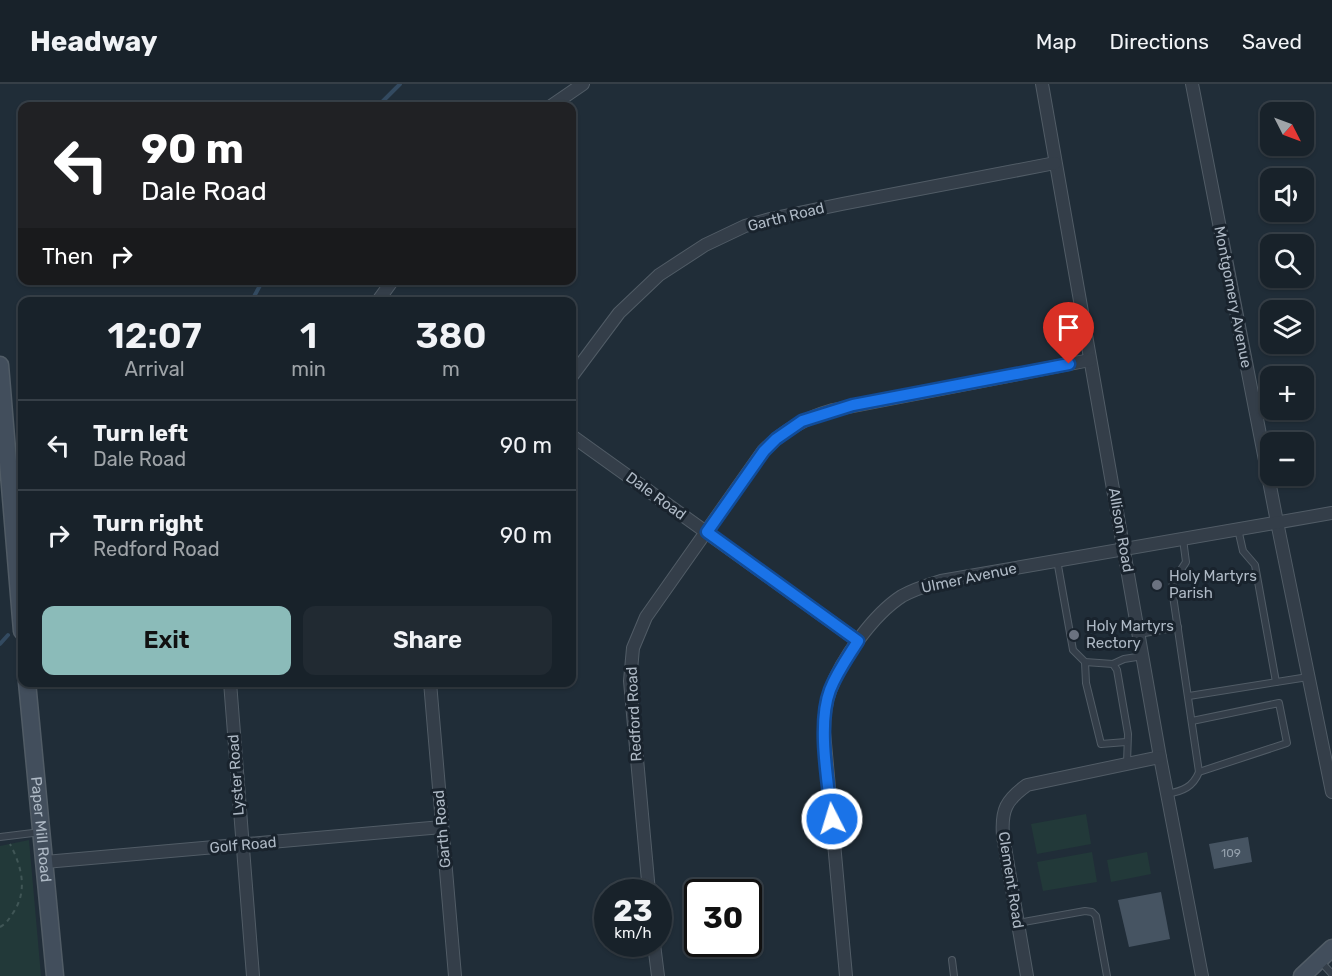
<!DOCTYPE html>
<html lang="en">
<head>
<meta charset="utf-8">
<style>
  :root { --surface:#18222a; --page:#212a32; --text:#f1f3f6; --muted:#9fa4a8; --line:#363f47; --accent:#8bbbb9 }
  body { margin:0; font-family:Rubik,sans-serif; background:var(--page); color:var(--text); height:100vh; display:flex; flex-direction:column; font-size:22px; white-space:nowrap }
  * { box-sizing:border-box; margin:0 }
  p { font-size:20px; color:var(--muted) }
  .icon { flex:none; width:33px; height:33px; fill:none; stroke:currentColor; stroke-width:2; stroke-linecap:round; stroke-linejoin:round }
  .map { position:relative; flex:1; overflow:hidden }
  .panel { position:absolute; left:18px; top:213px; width:558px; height:390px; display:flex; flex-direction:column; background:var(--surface); border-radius:12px; box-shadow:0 2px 4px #0004,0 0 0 2px var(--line) }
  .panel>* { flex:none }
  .banner { position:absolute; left:18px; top:18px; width:558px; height:183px; border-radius:12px; box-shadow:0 2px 4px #0004,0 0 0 2px var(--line); background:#202124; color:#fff; overflow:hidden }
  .needle { width:39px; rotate:132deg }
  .fabs { position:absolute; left:1260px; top:18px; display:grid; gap:12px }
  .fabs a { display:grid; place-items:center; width:54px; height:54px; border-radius:12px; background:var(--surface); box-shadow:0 2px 4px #0004,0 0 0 2px var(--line); font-size:30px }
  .speed { position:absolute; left:594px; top:795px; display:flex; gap:12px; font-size:30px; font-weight:700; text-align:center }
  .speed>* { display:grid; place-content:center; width:78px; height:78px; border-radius:50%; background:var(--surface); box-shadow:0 2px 4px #0004,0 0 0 2px var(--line); line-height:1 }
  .speed small { font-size:15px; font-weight:400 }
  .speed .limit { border:3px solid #111; border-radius:9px; background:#fff; color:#111 }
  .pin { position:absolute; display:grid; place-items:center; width:51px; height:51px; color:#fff; margin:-62px -26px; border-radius:50% 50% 50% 0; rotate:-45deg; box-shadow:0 0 6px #0007 }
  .pin .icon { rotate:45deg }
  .me { position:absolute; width:66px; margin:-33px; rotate:355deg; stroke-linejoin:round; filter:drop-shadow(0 0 4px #0008) }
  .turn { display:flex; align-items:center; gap:21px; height:126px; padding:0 24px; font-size:27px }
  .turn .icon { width:78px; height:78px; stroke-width:2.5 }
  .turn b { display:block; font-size:42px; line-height:51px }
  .then { display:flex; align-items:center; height:57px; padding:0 24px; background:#0003; gap:12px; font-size:22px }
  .eta { display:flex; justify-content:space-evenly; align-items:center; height:102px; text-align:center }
  .eta b { font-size:36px; font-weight:600; line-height:42px }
  .primary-button { display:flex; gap:12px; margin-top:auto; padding:12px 24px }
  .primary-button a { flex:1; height:69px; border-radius:12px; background:var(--accent); color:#111; font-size:24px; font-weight:600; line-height:69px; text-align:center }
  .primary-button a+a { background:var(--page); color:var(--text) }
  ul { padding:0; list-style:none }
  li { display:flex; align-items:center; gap:18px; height:90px; padding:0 24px; border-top:2px solid var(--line) }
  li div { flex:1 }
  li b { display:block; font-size:22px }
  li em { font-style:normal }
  header { display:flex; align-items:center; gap:36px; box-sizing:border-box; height:84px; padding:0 30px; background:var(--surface); border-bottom:2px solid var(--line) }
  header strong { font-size:28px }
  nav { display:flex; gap:33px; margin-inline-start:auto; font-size:21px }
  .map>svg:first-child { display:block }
  .green { fill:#223939 }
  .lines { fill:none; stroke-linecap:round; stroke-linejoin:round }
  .stream { stroke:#334a60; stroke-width:4 }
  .building { fill:#465462 }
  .lane-casing { stroke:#515c66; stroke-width:8 }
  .street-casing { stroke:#515c66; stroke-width:14 }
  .secondary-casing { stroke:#515c66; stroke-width:19 }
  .path { stroke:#405656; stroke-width:2; stroke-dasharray:4.5 4.5; stroke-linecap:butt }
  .lane { stroke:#343e49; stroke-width:6 }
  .street { stroke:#343e49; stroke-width:12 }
  .secondary { stroke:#424e5c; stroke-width:16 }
  .route-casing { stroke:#114b97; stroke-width:15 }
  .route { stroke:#1a73e8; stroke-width:10 }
  .worship-dot { fill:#6b7280; stroke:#19232d; stroke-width:2 }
  .labels { text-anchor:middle; stroke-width:6; stroke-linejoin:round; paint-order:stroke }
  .number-label { font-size:12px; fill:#94a0ac }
  .street-label { font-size:15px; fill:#aeb9c5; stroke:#19232d }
  .poi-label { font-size:15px; fill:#aeb9c5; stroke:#19232d; text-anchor:start }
</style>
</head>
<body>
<header>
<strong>Headway</strong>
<nav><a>Map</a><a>Directions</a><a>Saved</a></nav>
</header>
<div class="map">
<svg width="1332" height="892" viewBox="0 0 1332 892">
  <rect width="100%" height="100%" fill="#202d38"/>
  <!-- green -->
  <g class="green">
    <path d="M1086 730 1091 760 1037 770 1031 740Z"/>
    <path d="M29 756 41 892H0V762Z"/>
    <path d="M1092 768 1097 798 1043 807 1037 778Z"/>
    <path d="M1147 768 1151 790 1111 798 1107 776Z"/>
  </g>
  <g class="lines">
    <!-- stream -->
    <g class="stream">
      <path d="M378 22 400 0"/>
      <path d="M251 218 263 196"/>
      <path d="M0 560 8 551"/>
    </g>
  </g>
  <!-- building -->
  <g class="building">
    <path d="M1248 753 1252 778 1214 785 1209 760Z"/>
    <path d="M1161 808 1170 855 1129 863 1118 816Z"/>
  </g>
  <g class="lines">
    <!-- lane casing -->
    <g class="lane-casing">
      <g id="lane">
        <path d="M1238 445 1243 467 1255 481 1276 598"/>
        <path d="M1057 476 1073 566 1085 578 1113 580 1117 586 1128 650 1127 679"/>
        <path d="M1139 550 1178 543"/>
        <path d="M1085 578 1086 599 1101 660 1126 658"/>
        <path d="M1113 580 1124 575 1143 572"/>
        <path d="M1189 612 1308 593"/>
        <path d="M1192 637 1279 619 1287 659 1199 688"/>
        <path d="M1167 710C1183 707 1193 703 1199 688L1172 505 1173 498 1186 478 1183 455"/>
        <path d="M0 753 41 748"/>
        <path d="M1018 839 1085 827 1092 828 1096 832 1107 892"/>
        <path d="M952 876 954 892"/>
        <path d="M1321 878 1332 890"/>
      </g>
    </g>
    <!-- street casing -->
    <g class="street-casing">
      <g id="street">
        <path d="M1042 0 1160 673 1202 892"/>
        <path d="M1192 0 1277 438 1332 708"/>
        <path d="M551 22 583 0"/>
        <path d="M377 218 393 196"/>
        <path d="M572 292 619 229 659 191 705 161 745 142 770 135 842 120 1055 79"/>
        <path d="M572 352 858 557"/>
        <path d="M230 598 253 892"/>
        <path d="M430 598 455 892"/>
        <path d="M45 778 442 743"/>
        <path d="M649 808 630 597 633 564 646 533 763 367C784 346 805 334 833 326L1090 276"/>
        <path d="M654 860 658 892"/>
        <path d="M846 892 824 648C824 634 825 620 830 607 841 575 874 530 902 512 914 505 928 501 941 497L1332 429"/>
        <path d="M1027 892 1003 752C1001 726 1006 716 1027 701L1160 673"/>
      </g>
    </g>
    <!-- secondary casing -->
    <g class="secondary-casing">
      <g id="secondary">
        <path d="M0 281 22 547"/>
        <path id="s1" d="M27 598 55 892"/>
        <path d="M1302 892 1332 864"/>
      </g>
    </g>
    <!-- path -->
    <path class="path" d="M0 843C6 840 9 835 13 829 28 807 22 783 10 760"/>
    <!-- lane -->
    <use href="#lane" class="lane"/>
    <!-- street -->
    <use href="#street" class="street"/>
    <!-- secondary -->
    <use href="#secondary" class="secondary"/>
  </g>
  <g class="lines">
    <!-- route casing -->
    <g class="route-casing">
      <path id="route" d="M832 735C828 698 817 640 830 606 837 588 848 573 858 557L707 448 764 367 776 355 802 337 853 321 1069 280"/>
    </g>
    <!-- route -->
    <use href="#route" class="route"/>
  </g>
  <!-- markers -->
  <g class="worship-dot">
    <circle cx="1157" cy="501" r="6"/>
    <circle cx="1074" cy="551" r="6"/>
  </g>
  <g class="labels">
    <!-- number labels -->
    <g class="number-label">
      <text x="1231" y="773">109</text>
    </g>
    <!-- street labels -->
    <g class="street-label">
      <text transform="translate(786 133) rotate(-14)" y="5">Garth Road</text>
      <text transform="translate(1233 213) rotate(79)" y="5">Montgomery Avenue</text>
      <text transform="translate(656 412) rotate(36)" y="5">Dale Road</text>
      <text transform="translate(1121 446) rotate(80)" y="5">Allison Road</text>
      <text transform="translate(969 494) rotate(-12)" y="5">Ulmer Avenue</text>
      <text transform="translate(634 630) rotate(-93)" y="5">Redford Road</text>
      <text transform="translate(236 691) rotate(-94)" y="5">Lyster Road</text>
      <text dy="5" stroke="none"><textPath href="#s1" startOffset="148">Paper Mill Road</textPath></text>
      <text transform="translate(442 745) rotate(-95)" y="5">Garth Road</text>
      <text transform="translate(243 761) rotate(-5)" y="5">Golf Road</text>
      <text transform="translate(1011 796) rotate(81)" y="5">Clement Road</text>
    </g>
    <!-- poi labels -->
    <g class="poi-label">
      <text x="1169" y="497">Holy Martyrs<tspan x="1169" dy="17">Parish</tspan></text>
      <text x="1086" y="547">Holy Martyrs<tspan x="1086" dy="17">Rectory</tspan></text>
    </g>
  </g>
</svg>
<div class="fabs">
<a><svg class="needle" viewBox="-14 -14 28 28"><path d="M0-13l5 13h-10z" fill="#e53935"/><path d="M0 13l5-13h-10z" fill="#9fa4a8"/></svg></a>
<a><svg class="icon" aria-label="sound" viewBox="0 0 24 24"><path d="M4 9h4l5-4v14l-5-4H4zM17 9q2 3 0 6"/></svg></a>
<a><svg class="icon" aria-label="search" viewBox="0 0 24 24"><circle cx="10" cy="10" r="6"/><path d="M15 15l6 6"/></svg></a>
<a><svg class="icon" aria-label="layers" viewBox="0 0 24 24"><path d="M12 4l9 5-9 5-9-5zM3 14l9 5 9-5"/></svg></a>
<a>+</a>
<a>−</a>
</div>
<div class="speed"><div>23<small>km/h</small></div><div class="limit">30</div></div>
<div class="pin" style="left:1069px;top:280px;background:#d93025"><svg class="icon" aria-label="arrive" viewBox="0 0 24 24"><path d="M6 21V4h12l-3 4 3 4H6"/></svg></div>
<svg class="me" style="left:832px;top:735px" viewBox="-20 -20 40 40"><circle r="17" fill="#1a73e8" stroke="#fff" stroke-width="3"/><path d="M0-11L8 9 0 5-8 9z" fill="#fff"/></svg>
<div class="banner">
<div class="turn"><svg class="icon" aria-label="left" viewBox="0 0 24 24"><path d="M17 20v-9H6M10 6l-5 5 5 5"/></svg><div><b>90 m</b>Dale Road</div></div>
<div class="then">Then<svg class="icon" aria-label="right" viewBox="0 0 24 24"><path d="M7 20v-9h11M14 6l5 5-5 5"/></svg></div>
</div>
<section class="panel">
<div class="eta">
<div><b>12:07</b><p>Arrival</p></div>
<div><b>1</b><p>min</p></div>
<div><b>380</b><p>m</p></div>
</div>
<ul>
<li><svg class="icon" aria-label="left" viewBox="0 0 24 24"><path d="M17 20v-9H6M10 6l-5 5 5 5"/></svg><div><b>Turn left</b><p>Dale Road</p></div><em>90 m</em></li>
<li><svg class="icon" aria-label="right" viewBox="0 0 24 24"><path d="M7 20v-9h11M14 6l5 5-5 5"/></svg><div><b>Turn right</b><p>Redford Road</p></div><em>90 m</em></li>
</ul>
<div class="primary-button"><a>Exit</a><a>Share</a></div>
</section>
</div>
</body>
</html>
